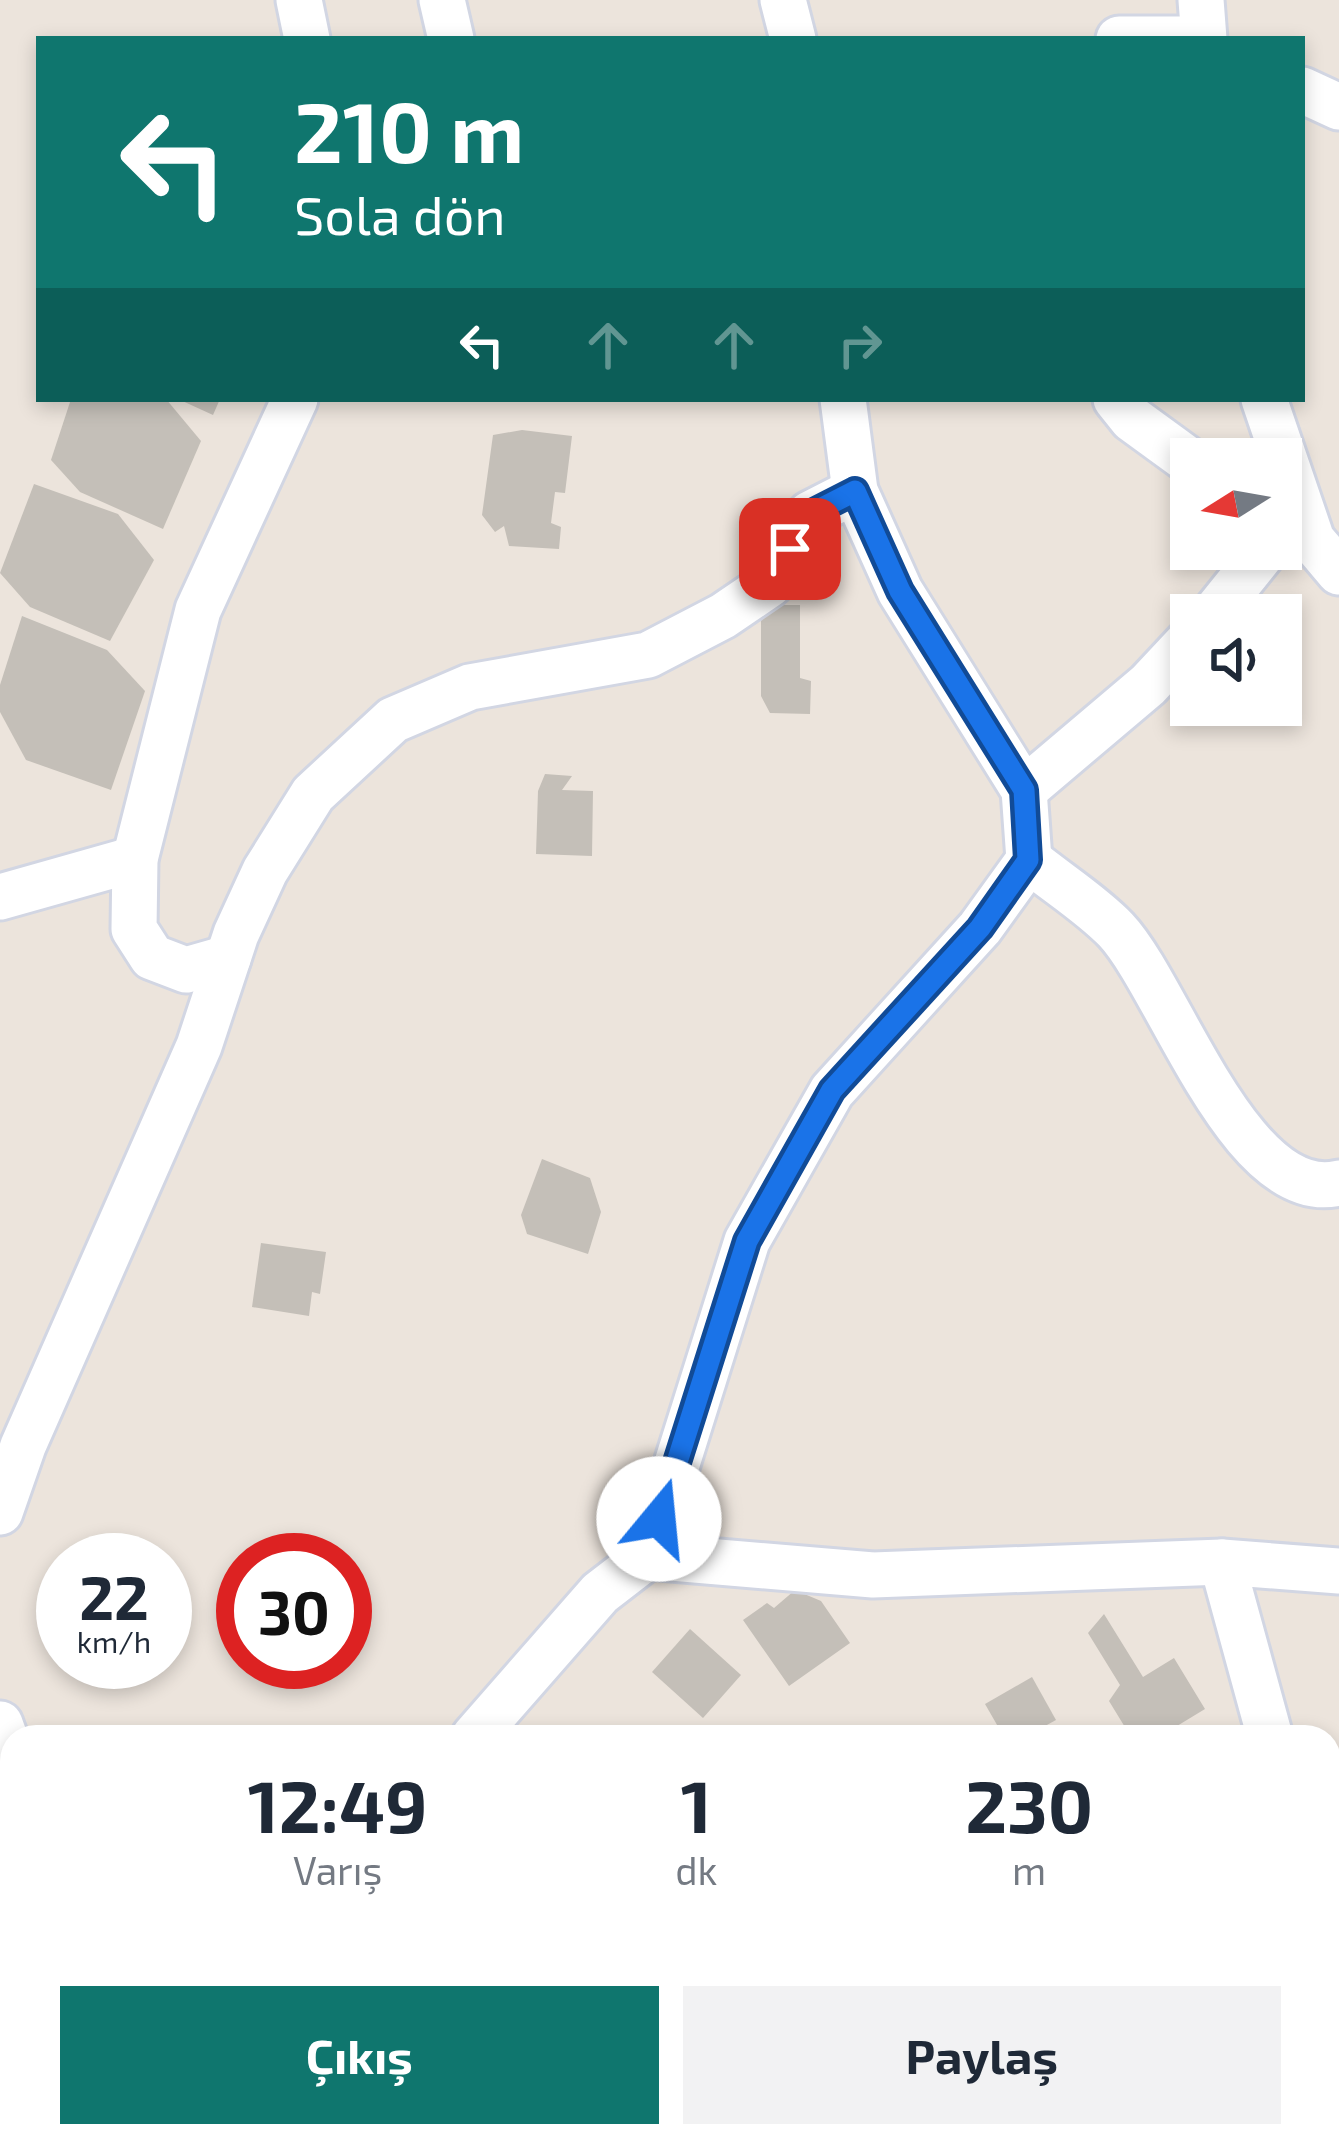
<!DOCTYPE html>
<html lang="tr">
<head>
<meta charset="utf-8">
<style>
  :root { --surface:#fff; --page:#f2f2f3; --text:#1f2937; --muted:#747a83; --accent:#0f766e }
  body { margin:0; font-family:"Exo 2",sans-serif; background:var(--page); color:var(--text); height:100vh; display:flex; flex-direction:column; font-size:45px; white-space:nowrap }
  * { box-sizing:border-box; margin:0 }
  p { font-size:39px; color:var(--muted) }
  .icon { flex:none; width:66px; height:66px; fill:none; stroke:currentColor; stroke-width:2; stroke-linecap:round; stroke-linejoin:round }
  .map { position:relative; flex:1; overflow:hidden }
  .drawer { position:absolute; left:0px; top:1725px; width:1341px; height:423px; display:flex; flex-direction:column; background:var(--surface); border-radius:36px 36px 0 0; box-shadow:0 6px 18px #0003 }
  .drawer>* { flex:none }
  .top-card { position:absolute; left:36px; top:36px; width:1269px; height:366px; border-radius:0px; box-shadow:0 6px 18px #0003; background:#0f766e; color:#fff; overflow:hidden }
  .needle { width:78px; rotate:259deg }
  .buttons { position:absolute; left:1170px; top:438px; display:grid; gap:24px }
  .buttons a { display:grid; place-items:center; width:132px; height:132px; border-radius:0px; background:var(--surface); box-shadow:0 6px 18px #0003; font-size:60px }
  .speed { position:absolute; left:36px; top:1533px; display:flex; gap:24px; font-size:60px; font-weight:700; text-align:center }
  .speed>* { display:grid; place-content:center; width:156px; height:156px; border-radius:50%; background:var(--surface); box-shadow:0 6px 18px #0003; line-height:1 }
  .speed small { font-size:30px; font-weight:400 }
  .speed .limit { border:18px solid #d22; background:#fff; color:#111 }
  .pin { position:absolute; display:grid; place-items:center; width:102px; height:102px; color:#fff; margin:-51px; border-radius:24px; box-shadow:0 6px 18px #0006 }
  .me { position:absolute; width:132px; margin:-66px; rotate:17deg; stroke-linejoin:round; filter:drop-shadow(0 0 9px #0008) }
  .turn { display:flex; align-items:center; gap:42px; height:252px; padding:0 60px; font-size:54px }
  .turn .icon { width:156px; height:156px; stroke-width:2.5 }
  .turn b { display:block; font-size:84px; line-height:102px }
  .lanes { display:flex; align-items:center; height:114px; padding:0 60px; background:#0003; justify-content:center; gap:60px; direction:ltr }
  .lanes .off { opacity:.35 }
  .eta { display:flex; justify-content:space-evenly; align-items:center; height:204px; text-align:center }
  .eta b { font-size:72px; font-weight:700; line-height:84px }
  .cta { display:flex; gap:24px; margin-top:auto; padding:24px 60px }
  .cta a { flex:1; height:138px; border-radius:0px; background:var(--accent); color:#fff; font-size:48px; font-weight:700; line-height:138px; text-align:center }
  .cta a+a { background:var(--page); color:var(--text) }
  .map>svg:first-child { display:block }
  .building { fill:#c4bfb8 }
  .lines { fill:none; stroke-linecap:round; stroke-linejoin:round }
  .street-casing { stroke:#d2d6e3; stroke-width:51 }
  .street { stroke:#fff; stroke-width:45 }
  .route-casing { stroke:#114b97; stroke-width:30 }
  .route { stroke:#1a73e8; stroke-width:21 }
</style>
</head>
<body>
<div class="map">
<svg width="1339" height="2146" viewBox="0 0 1339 2146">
  <rect width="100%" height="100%" fill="#ece4dc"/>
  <!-- building -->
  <g class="building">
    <path d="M71 399H166L201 441 163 529 80 492 51 460Z"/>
    <path d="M178 399H220L213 415Z"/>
    <path d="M522 430 572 436 565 493 555 492 551 523 561 527 559 549 509 546 504 526 495 532 482 515 493 435Z"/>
    <path d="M34 484 118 514 154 560 110 641 30 607 0 573Z"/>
    <path d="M761 605H800V678L811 681 810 714 770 713 761 696Z"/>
    <path d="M22 616 107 650 145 691 111 790 26 760 0 712V685Z"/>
    <path d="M545 774 572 776 562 790 593 791 592 856 536 854 538 791Z"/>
    <path d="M542 1159 590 1178 601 1212 588 1254 527 1234 521 1215Z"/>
    <path d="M261 1243 326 1252 320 1294 312 1292 309 1316 252 1307Z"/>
    <path d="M795 1590 821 1601 850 1643 789 1686 743 1620 767 1603 774 1608Z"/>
    <path d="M1104 1614 1143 1677 1174 1658 1205 1709 1177 1726 1184 1737H1131L1109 1701 1120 1685 1088 1633Z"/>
    <path d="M690 1629 741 1675 703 1718 652 1672Z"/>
    <path d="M1032 1677 1056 1720 1025 1737H1004L985 1704Z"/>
    <path d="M1063 2136H1120L1107 2146H1084L1077 2137 1068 2143Z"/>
  </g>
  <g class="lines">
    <!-- street casing -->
    <g class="street-casing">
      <g id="street">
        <path d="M299 0 307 39"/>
        <path d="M442 0 451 39"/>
        <path d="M783 0 793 39"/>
        <path d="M1201 0 1204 39"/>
        <path d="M1119 39H1184"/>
        <path d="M1302 90 1339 107"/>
        <path d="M843 399 855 491 900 591 1024 790 1029 860 980 928 832 1091 747 1241 648 1556 873 1575 1222 1562 1339 1571"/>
        <path d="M1116 399 1132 419 1191 462"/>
        <path d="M1264 399 1312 540 1339 572"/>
        <path d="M1213 615 1266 549"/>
        <path d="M1024 790 1148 685 1191 639"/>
        <path d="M1029 860C1057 883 1091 904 1116 930 1169 986 1241 1207 1339 1183"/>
        <path d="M0 897 135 859"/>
        <path d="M228 958 186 970 152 957 134 929 135 859 198 610 295 399"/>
        <path d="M0 1512 23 1446 199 1046 236 934 265 871 313 794 393 720 470 687 648 655 723 616 770 584 810 514 855 491"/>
        <path d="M1222 1562 1270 1737"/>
        <path d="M0 1724 12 1757"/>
        <path d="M474 1737 600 1593 648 1556"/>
        <path d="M1329 1955 1339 1992"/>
      </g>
    </g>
    <!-- street -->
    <use href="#street" class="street"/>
  </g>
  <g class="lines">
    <!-- route casing -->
    <g class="route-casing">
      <path id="route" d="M659 1519 747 1241 832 1090 980 928 1028 860 1024 790 900 591 855 491 810 514 790 549"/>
    </g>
    <!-- route -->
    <use href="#route" class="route"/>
  </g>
</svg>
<div class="buttons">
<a><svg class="needle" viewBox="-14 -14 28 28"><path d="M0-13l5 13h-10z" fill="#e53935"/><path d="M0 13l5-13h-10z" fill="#747a83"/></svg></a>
<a><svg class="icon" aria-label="sound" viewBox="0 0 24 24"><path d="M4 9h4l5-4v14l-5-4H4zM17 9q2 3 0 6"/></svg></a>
</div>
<div class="speed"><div>22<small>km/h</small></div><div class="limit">30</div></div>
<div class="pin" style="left:790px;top:549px;background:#d93025"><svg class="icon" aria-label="arrive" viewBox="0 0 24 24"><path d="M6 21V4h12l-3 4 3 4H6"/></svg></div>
<svg class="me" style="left:659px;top:1519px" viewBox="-20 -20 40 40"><circle r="19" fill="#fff"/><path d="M0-13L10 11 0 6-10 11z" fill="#1a73e8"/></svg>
<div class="top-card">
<div class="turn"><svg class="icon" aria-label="left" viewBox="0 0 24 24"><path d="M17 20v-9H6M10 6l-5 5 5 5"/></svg><div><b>210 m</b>Sola dön</div></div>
<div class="lanes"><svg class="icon" aria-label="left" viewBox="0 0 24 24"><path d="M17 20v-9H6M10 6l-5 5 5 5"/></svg><svg class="icon off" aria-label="ahead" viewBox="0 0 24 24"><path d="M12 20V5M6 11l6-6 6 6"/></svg><svg class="icon off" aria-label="ahead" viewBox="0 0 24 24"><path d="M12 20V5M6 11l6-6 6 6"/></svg><svg class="icon off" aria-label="right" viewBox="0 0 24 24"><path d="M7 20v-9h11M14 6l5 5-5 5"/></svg></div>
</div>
<section class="drawer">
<div class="eta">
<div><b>12:49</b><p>Varış</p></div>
<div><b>1</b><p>dk</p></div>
<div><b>230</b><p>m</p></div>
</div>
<div class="cta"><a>Çıkış</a><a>Paylaş</a></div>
</section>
</div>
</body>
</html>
